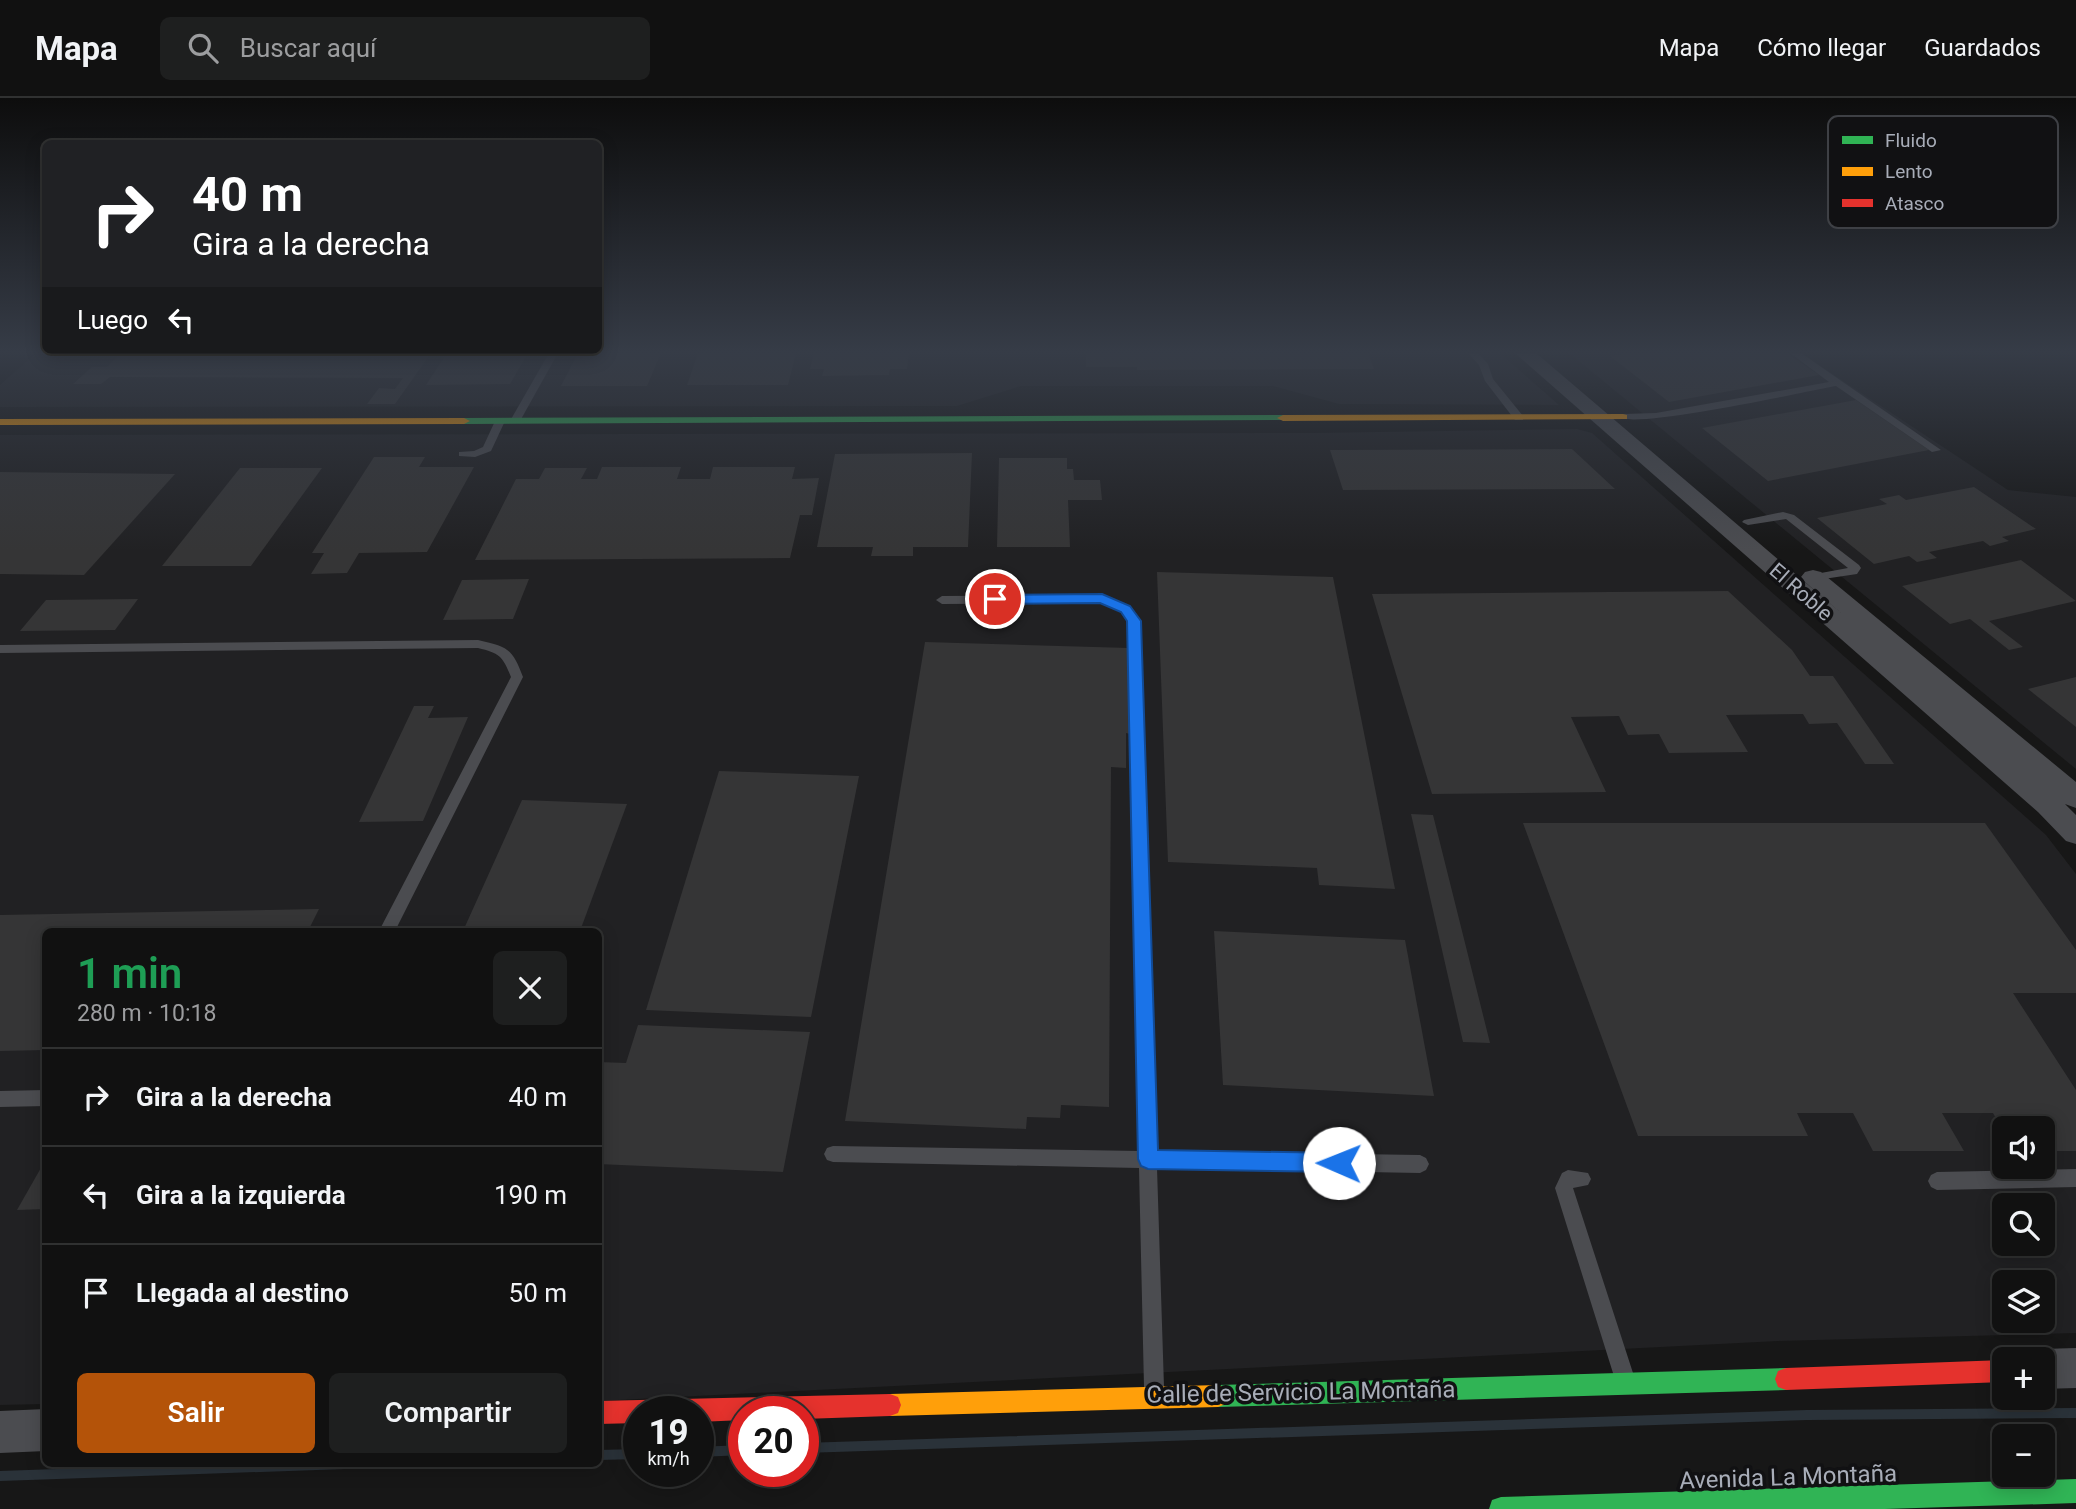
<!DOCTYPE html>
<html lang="es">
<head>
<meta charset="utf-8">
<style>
  :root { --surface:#111; --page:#1e1f1f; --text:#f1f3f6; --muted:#9c9d9f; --line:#303131; --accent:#b45309 }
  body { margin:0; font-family:Roboto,sans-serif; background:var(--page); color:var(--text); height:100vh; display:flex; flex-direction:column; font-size:26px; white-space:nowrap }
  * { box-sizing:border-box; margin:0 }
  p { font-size:23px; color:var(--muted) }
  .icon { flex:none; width:38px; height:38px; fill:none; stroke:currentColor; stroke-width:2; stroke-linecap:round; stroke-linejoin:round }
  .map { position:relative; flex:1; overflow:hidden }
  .panel { position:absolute; left:42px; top:830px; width:560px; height:539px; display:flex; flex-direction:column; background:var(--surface); border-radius:10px; box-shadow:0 4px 18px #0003,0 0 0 2px var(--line) }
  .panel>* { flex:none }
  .top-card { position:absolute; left:42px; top:42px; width:560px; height:214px; border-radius:10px; box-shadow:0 4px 18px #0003,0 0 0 2px var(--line); background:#202124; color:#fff; overflow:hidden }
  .controls { position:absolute; left:1992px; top:1018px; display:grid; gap:14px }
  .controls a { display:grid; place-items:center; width:63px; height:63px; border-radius:10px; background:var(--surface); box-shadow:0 4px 18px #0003,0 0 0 2px var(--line); font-size:35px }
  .speed { position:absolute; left:623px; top:1298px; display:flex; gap:14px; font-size:35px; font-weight:700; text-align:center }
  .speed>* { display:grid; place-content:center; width:91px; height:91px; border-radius:50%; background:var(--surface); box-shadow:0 4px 18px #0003,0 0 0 2px var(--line); line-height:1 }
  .speed small { font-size:18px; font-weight:400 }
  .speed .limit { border:10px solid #d22; background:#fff; color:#111 }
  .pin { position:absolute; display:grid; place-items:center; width:60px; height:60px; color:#fff; margin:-30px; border:4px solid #fff; border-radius:50%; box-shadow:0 2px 7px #0007 }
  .me { position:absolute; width:77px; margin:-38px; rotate:271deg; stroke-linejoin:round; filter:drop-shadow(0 0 5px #0008) }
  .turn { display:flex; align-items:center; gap:24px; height:147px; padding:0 35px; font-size:32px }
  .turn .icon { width:91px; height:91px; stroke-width:2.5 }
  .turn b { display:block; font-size:49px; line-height:60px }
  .then { display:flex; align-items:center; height:66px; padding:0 35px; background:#0003; gap:14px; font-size:26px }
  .round { display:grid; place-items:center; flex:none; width:74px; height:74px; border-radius:10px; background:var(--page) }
  .overview { display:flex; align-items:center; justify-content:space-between; height:119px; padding:0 35px }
  h1 { font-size:42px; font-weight:600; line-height:52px; color:#1e9e55 }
  .button { display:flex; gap:14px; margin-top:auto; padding:14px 35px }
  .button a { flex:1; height:80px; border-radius:10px; background:var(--accent); color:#fff; font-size:28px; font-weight:600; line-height:80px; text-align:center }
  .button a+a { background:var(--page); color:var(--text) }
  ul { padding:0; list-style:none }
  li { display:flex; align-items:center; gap:21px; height:98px; padding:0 35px; border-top:2px solid var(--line) }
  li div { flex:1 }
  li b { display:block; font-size:26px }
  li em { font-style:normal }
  header { display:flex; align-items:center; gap:42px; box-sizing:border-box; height:98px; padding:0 35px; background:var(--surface); border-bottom:2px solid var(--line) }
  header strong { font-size:33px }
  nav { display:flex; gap:38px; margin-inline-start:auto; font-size:24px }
  .search { width:490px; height:63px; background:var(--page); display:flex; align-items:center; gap:18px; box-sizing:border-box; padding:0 24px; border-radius:10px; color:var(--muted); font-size:26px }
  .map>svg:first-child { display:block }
  .built { fill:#212123; fill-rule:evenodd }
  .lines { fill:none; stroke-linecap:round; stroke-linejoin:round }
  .stream { stroke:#2a3239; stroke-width:10 }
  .building { fill:#353536 }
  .lane { fill:#4b4c50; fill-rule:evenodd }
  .street { fill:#4b4c50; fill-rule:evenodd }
  .fast { fill:#30b455; fill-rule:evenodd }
  .slow { fill:#ff9f0a; fill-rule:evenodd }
  .jam { fill:#e5322d; fill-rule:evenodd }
  .route { fill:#1a73e8; stroke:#114b97; stroke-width:2 }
  .labels { text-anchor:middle; stroke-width:7; stroke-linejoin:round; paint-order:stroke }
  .street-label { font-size:21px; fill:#a8adb8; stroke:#111113 }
  .near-street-label { font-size:24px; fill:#a8adb8; stroke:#111113 }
  .key { fill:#111113; stroke:#3e4045; stroke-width:2 }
  .key-label { font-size:19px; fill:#a8adb8 }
</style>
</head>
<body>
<header>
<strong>Mapa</strong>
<div class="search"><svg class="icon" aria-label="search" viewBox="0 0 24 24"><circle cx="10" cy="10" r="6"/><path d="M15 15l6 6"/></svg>Buscar aquí</div>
<nav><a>Mapa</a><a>Cómo llegar</a><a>Guardados</a></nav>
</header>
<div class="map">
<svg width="2076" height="1411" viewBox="0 0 2076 1411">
  <rect width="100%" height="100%" fill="#171717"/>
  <!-- built -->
  <g class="built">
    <path d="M36 255H1500L1559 307 1339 306 1273 288H1021L957 308 0 309V287Z"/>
    <path d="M1569 255H1801L2008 392 2076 399V671Z"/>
    <path d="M1577 331 1592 335 2046 737 2076 776V1235L1778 1243 599 1303 598 833H46L45 1306 0 1307V337L1311 335ZM2004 1031H2042V1069H2004ZM2004 1108H2042V1146H2004ZM2004 1185H2042V1223H2004Z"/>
  </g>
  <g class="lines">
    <!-- stream -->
    <g class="stream">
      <path d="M803 1350 1807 1317 2076 1315"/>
      <path d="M698 1354 744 1352"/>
      <path d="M598 1357 639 1356"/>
      <path d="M0 1378 373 1365"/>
    </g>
  </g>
  <!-- building -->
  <g class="building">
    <path d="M121 255H431L395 306H367L379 290 395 291 403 280 110 279 101 286H73L92 269H107Z"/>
    <path d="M447 255H528L510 286 426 287Z"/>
    <path d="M578 255H661L647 288H561Z"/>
    <path d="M698 255H796L788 287H687Z"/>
    <path d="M814 255H909L907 271H890L889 277 822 278 824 271H810Z"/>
    <path d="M1086 255H1368L1374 271 1137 272V269H1086Z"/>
    <path d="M1629 255H1787L1819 277 1669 304 1610 258Z"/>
    <path d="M1856 302 1929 352 1768 383 1702 330Z"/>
    <path d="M1572 351 1615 391 1343 392 1330 352Z"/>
    <path d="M972 355 968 449H913V458H871L873 449H817L835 356Z"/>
    <path d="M374 359H425L419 369H474L427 454 359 455 347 475 311 476 324 455H312Z"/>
    <path d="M999 360H1067V371H1073L1074 382H1100L1102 402H1068L1070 449H997Z"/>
    <path d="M602 369H681L677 381H710L713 369H795L792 381 819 380 812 417H800L790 460 475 462 516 381H539L545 370H587L581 381H597Z"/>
    <path d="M240 370H322L251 468H162Z"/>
    <path d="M0 374 175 376 84 477 0 476Z"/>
    <path d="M1974 389 2036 431 2002 439 2009 443 1990 448 1983 443 1929 454 1937 460 1917 464 1909 458 1874 466 1817 420 1887 406 1879 401 1899 397 1906 402Z"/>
    <path d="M2021 462 2076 503 1989 523 2023 549 2009 552 1970 521 1950 526 1902 488Z"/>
    <path d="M1157 474 1333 479 1395 791 1319 787 1317 770 1168 764Z"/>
    <path d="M529 481 513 521 443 522 462 482Z"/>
    <path d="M1728 493 1792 552 1810 578H1833L1894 666H1865L1837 625 1809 626 1803 616 1726 617 1748 654 1669 655 1659 636 1628 637 1619 618 1571 619 1606 694 1432 696 1372 496Z"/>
    <path d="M138 501 115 532 20 533 46 502Z"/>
    <path d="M925 544 1129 550 1130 636 1126 635V670L1111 669 1109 1009 1061 1007 1060 1020 1027 1019 1026 1031 845 1023Z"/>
    <path d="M2076 579V629L2028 591Z"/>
    <path d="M414 608H434L428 620 468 619 423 723 359 724Z"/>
    <path d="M719 673 859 678 811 919 646 912Z"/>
    <path d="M522 702 627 706 580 833H463Z"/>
    <path d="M1411 716 1433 717 1490 945 1463 944Z"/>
    <path d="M1523 725H1985L2076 852V895H2013L2076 992V1053H2042V1031H2002L1993 1015H1942L1964 1053H1873L1853 1015H1797L1808 1038H1638Z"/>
    <path d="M319 811 308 833H46V952L0 953V817Z"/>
    <path d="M1214 833 1405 842 1434 998 1223 987Z"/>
    <path d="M638 927 810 934 783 1074 598 1066V964L626 965Z"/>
    <path d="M46 1061V1111L17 1112Z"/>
  </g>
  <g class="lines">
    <!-- lane -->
    <g class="lane">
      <path d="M549 255H558L520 323 511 325 510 323Z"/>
      <path d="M1468 255H1478L1488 266 1493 281 1523 318V322H1515L1485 283 1479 267Z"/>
      <path d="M1790 255H1801L1941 352 1932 354 1836 288C1803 294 1637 331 1618 319L1623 316 1656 315 1829 284Z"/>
      <path d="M496 321 505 323 491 353 475 359 459 358V354L474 353 483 349Z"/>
      <path d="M1783 414 1794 417 1859 467 1861 470 1857 476 1810 483V477L1848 470 1786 421 1748 427 1742 424 1744 422Z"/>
      <path d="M1102 497 1129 508 1140 523 1157 1053 1420 1057 1426 1060 1429 1066 1426 1072 1420 1075 1157 1070 1164 1289 1161 1296 1154 1299 1147 1296 1144 1289 1139 1070 833 1064 827 1062 824 1056 827 1050 833 1048 1139 1053 1128 523 1121 514 1100 505 942 506 936 502 942 498Z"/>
      <path d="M478 542C508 549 512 550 523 579L395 833H379L511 579C503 559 500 555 478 550L0 555V547Z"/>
      <path d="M46 992V1008L0 1009V993Z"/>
      <path d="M2076 1071V1089L1937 1092 1931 1089 1928 1083 1931 1077 1937 1074Z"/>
      <path d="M1568 1072 1588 1075 1591 1081 1588 1087 1573 1090 1633 1275 1630 1282 1623 1285 1616 1282 1613 1275 1555 1090 1562 1075Z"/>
    </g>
    <!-- street -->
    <g class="street">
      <path d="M1515 255H1536L1847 520 1805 484 1801 479 1805 474 1813 472 1821 474 2076 684V710L2065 706 2076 717V746L2066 743 2038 714Z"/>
      <path d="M2076 1250V1290L2042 1291V1262H2026L2028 1257 2042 1251Z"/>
      <path d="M46 1311V1353L0 1355V1313Z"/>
    </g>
    <!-- fast -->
    <g class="fast">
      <path d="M1283 317 1289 320 1287 322 464 326 458 323 464 320Z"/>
      <path d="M1786 1270 1794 1273 1797 1281 1794 1289 1786 1292 1218 1309 1210 1306 1207 1298 1210 1290 1218 1287Z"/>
      <path d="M2076 1381V1405L1885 1411H1489L1492 1402 1501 1399Z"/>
    </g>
    <!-- slow -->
    <g class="slow">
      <path d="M1623 316 1627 317V321L1283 323 1277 320 1283 317Z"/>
      <path d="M0 321 464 320 470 323 464 326 0 327Z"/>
      <path d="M1218 1287 1226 1290 1229 1298 1226 1306 1218 1309 890 1318 882 1315 879 1307 882 1299 890 1296Z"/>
    </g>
    <!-- jam -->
    <g class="jam">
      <path d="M2004 1262V1284L1786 1292 1778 1289 1775 1281 1778 1273 1786 1270Z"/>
      <path d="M890 1296 898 1299 901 1307 898 1315 890 1318 803 1321V1314H744V1322L698 1324V1314H639V1325L598 1326V1303Z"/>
    </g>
  </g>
  <!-- sky -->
  <linearGradient id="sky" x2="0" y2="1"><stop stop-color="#0d0d0d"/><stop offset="0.56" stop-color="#363c47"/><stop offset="1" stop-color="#363c47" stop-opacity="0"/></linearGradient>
  <rect width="2076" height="453" fill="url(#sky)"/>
  <!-- route -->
  <path class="route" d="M1102 496 1130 508 1141 523 1158 1052 1339 1055 1346 1058 1349 1065 1346 1071 1339 1074 1148 1071 1141 1068 1138 1061 1127 523 1121 514 1100 505 995 506 988 501 995 497Z"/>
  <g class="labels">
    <!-- street labels -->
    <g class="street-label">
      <text transform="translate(1801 494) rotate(41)" y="7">El Roble</text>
    </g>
    <!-- near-street labels -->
    <g class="near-street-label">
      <text transform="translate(1301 1294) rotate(-1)" y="8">Calle de Servicio La Montaña</text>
      <text transform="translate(1788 1379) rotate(-2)" y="8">Avenida La Montaña</text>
    </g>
  </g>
  <!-- legend -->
  <rect x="1828" y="18" width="230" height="112" rx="10" class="key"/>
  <rect x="1842" y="38" width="31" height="8" fill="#30b455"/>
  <rect x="1842" y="69" width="31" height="9" fill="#ff9f0a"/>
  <rect x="1842" y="101" width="31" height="8" fill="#e5322d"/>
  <g class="key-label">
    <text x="1885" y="49">Fluido</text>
    <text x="1885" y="80">Lento</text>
    <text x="1885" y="112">Atasco</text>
  </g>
</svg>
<div class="controls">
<a><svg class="icon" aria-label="sound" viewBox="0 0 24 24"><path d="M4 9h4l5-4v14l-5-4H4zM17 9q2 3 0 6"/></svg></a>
<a><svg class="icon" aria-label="search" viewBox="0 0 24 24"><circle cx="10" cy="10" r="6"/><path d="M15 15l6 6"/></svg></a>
<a><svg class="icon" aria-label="layers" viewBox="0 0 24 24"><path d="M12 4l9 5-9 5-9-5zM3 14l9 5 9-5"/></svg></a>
<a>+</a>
<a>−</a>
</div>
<div class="speed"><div>19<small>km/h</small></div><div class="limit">20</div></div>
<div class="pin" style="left:995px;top:501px;background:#d93025"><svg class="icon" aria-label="arrive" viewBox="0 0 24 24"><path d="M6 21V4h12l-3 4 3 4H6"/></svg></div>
<svg class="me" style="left:1339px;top:1065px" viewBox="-20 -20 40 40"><circle r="19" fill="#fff"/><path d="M0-13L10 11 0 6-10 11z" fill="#1a73e8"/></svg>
<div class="top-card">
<div class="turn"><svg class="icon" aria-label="right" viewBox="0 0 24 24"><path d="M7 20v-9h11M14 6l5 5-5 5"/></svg><div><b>40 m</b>Gira a la derecha</div></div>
<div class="then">Luego<svg class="icon" aria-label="left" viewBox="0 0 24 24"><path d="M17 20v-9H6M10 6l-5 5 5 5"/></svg></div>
</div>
<section class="panel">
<div class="overview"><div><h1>1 min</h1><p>280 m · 10:18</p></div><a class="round"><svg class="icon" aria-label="close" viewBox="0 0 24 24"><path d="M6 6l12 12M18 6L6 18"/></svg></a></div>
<ul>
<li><svg class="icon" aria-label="right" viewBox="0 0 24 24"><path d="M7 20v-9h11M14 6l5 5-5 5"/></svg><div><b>Gira a la derecha</b></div><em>40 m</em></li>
<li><svg class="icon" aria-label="left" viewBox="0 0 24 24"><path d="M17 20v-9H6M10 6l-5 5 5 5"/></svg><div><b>Gira a la izquierda</b></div><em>190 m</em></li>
<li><svg class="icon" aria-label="arrive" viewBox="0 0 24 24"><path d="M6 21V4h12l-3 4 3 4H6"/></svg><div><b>Llegada al destino</b></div><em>50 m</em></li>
</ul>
<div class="button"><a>Salir</a><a>Compartir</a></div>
</section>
</div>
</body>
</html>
